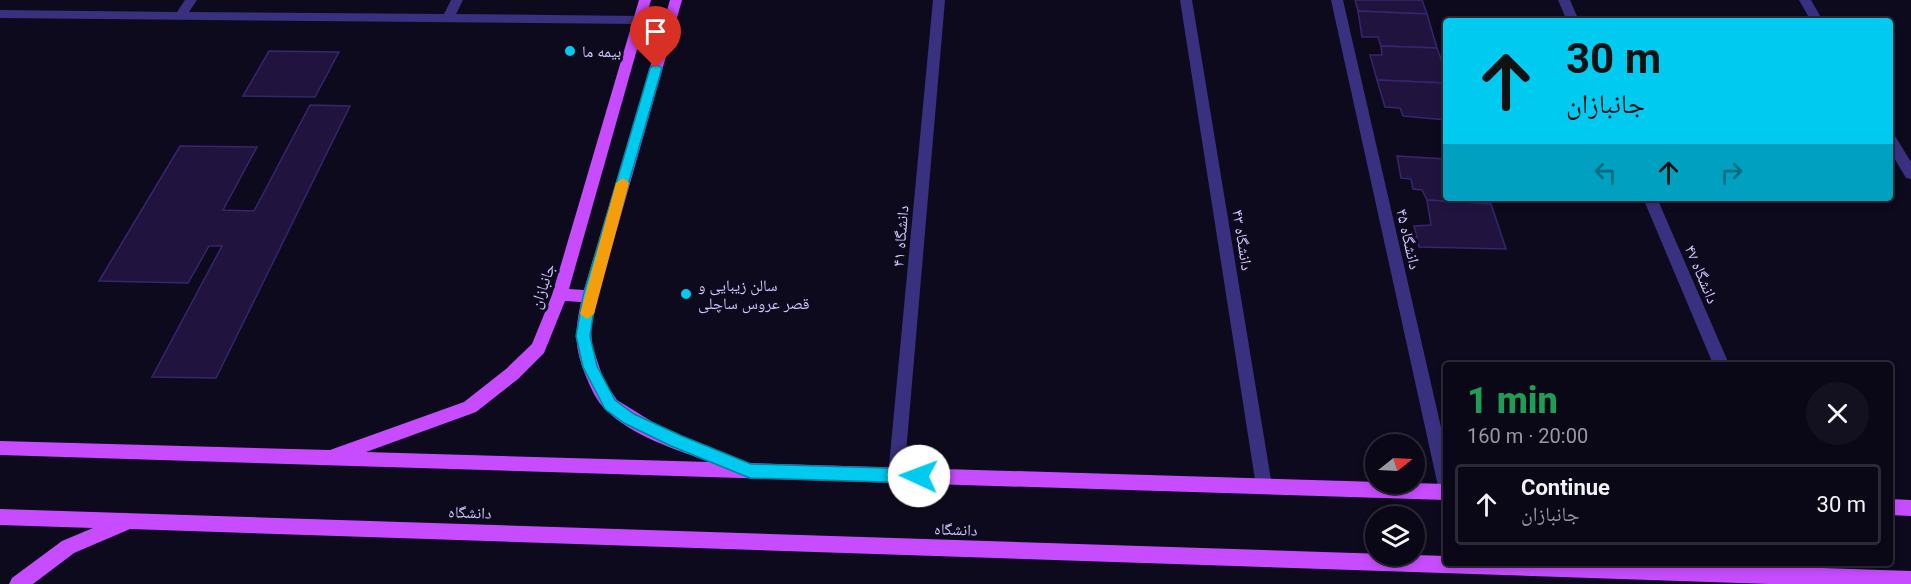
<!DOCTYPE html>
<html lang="en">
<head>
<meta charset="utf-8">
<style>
  :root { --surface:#0a0816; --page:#13111f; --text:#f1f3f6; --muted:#999aa1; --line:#2a2935 }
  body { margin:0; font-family:Roboto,"Noto Naskh Arabic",sans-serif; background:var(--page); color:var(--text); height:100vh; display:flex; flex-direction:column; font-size:22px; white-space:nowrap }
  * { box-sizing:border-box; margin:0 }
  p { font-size:20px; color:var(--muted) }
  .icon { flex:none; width:33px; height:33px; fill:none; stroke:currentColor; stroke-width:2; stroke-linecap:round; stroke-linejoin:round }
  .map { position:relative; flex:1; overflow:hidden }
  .details { position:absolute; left:1443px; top:362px; width:450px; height:204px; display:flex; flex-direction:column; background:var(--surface); border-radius:6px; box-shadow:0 3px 9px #0003,0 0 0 2px var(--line) }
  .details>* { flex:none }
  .hud { position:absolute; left:1443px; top:18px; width:450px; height:183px; border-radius:6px; box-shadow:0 3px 9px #0003,0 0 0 2px var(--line); background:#00caf0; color:#111; overflow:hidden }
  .needle { width:39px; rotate:72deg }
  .buttons { position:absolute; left:1365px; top:434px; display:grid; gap:12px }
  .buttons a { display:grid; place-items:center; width:60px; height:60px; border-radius:50%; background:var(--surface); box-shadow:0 3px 9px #0003,0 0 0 2px var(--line); font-size:30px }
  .pin { position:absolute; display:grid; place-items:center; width:51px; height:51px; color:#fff; margin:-62px -26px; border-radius:50% 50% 50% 0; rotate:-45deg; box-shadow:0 0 6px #0007 }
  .pin .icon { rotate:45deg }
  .me { position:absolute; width:66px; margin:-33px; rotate:272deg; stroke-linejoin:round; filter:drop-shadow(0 0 4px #0008) }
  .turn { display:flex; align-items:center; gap:21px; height:126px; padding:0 24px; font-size:27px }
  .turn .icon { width:78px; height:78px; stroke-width:2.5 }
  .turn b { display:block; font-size:42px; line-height:51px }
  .lanes { display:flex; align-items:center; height:57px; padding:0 24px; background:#0003; justify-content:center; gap:30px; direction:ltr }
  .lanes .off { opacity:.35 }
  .round { display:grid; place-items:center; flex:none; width:63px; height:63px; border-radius:32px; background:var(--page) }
  .head { display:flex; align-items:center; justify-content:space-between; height:102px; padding:0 24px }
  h1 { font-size:36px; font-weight:800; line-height:45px; color:#1e9e55 }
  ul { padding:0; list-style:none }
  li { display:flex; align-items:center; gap:18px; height:81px; margin:0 12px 9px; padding:0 12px; border:3px solid var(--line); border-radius:6px }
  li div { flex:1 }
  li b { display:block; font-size:22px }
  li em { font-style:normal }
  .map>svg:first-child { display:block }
  .building { fill:#20143f; stroke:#37256d; stroke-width:1.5 }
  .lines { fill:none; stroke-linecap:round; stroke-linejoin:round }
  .minor { fill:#39317f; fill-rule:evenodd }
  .major { fill:#c74cff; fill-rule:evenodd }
  .route { fill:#00caf0; stroke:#00839c; stroke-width:1.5 }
  .slow { fill:#f59e0b }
  .poi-dot { fill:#00caf0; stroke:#0e0a1d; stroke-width:2 }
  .labels { text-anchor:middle; stroke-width:6; stroke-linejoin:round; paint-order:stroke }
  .poi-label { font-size:16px; fill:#cfc5ff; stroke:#0e0a1d; text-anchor:start }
  .street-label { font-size:16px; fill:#cfc5ff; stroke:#0e0a1d }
</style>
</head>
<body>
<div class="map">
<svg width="1911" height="584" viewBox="0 0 1911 584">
  <rect width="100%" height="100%" fill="#0e0a1d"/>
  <!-- building -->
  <g class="building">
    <path d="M1355 0H1422L1427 14 1358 11Z"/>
    <path d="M1358 11 1427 14 1437 48 1381 46 1378 37H1362Z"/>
    <path d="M1381 46 1437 48 1446 73V83L1377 80 1370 55H1382Z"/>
    <path d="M269 51 339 52 315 97 243 96Z"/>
    <path d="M1377 80 1446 83V120L1403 116 1400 108 1385 107Z"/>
    <path d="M310 105 350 106 216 378 152 377 222 246H209L188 283 99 281 180 146 257 147 223 210 254 211Z"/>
    <path d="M1397 156 1446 159V198H1489L1491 204 1427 200 1422 190 1413 189 1411 179 1401 178Z"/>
    <path d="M1427 200 1491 204 1506 249 1419 247 1414 226 1431 225Z"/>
  </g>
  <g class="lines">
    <!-- minor -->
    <g class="minor">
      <path d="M185 0H197L189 12 444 14 451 0H463L456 14 639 16 645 20 639 24 0 18V10L177 12Z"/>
      <path d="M933 0H945L904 476 902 481 896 484 890 481 888 476Z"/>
      <path d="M1180 0H1192L1272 486 1270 492 1264 494 1258 492 1256 486Z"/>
      <path d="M1331 0H1343L1446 449V494L1440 492 1438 486Z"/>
      <path d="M1558 0H1570L1579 21H1567Z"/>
      <path d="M1799 0H1811L1823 21H1811Z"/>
      <path d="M1890 135 1895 136 1911 162V179L1906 178 1890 151Z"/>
      <path d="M1643 198H1657L1729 364H1713Z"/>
    </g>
    <!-- major -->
    <g class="major">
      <path d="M639 0H651L569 289 584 290 670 0H682L598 296 591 327 592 345 604 381 617 400 659 426 746 463 1446 484V500L0 455V441L330 450 464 402 506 369 532 344 552 295ZM565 301 581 302C575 331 574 346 585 374 590 386 596 401 606 410 632 436 675 449 709 462L366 452 476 412 518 379 544 353Z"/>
      <path d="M1890 499 1911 500V516L1890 515Z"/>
      <path d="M0 509 1446 556V562H1642L1911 571V584H1769L130 529 74 553 33 584H9L12 578 62 541 93 528 0 525Z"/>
    </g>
  </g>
  <!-- route -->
  <path class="route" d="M656 64 662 68 596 296 590 336 597 366 615 400 634 414 682 436 751 464 919 469 925 471 927 476 925 481 919 483 750 478 671 446 624 423 605 409 583 367 576 336 583 296 650 68Z"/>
  <!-- slow -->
  <path class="slow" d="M623 178 629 183 594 314 587 319 580 314 616 183Z"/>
  <!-- markers -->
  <g class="poi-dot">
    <circle cx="570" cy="51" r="6"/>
    <circle cx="686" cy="294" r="6"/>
  </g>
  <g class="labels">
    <!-- poi labels -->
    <g class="poi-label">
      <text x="582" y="57">بیمه ما</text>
      <text x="698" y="291">سالن زیبایی و<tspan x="698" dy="18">قصر عروس ساچلی</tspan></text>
    </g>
    <!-- street labels -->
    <g class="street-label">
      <text transform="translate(900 236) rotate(-85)" y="6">دانشگاه ۴۱</text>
      <text transform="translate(1409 239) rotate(77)" y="6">دانشگاه ۴۵</text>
      <text transform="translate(1243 240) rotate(81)" y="6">دانشگاه ۴۳</text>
      <text transform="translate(1702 274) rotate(67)" y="6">دانشگاه ۴۷</text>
      <text transform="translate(542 286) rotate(-71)" y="6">جانبازان</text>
      <text transform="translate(470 512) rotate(2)" y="6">دانشگاه</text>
      <text transform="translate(956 529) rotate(2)" y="6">دانشگاه</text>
    </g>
  </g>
</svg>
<div class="buttons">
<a><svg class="needle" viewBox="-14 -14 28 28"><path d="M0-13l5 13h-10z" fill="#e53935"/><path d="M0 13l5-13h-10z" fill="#999aa1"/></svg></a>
<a><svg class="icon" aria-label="layers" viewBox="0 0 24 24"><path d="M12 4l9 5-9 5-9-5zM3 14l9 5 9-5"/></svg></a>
</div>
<div class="pin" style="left:656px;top:68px;background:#d93025"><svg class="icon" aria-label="arrive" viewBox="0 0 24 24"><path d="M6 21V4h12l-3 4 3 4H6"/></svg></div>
<svg class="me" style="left:919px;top:476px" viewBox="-20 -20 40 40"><circle r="19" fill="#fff"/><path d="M0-13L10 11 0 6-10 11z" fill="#00caf0"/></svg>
<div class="hud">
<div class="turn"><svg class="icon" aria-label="ahead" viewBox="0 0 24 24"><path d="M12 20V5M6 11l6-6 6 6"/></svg><div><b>30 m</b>جانبازان</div></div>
<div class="lanes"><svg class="icon off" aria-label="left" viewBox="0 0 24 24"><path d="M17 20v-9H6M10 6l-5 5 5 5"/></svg><svg class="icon" aria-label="ahead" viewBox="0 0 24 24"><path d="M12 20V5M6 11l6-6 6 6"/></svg><svg class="icon off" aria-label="right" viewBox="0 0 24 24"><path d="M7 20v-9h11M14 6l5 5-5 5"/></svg></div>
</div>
<section class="details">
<div class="head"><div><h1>1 min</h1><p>160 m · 20:00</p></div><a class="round"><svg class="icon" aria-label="close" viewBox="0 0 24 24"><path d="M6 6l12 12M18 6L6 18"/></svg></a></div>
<ul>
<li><svg class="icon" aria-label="ahead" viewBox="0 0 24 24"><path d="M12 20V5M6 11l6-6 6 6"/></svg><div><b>Continue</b><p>جانبازان</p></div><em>30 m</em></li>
</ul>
</section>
</div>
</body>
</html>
